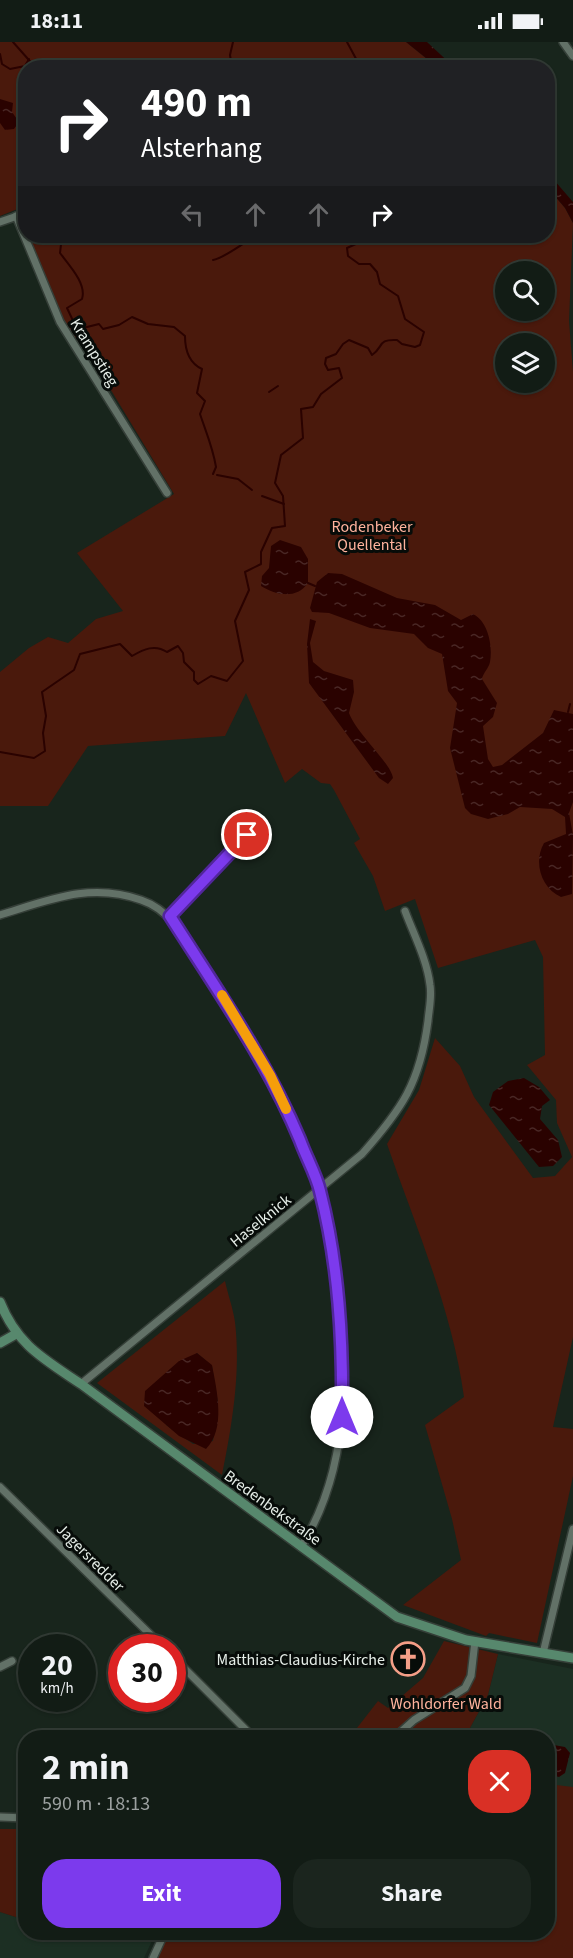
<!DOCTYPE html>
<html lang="en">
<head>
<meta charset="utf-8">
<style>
  :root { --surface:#121c15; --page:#1b251e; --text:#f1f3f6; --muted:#9ca1a0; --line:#313a34; --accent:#7c3aed }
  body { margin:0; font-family:"Source Sans 3",sans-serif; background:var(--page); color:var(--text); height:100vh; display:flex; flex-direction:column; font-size:22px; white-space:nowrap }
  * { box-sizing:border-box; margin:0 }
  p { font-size:20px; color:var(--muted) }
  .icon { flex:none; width:33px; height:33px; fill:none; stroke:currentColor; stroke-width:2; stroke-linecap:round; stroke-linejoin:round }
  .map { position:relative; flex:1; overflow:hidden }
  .panel { position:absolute; left:18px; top:1688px; width:537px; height:210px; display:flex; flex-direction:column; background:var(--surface); border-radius:24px; box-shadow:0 2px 4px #0004,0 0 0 2px var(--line) }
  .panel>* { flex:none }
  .top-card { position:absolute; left:18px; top:18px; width:537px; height:183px; border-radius:24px; box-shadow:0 2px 4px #0004,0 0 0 2px var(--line); background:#202124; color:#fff; overflow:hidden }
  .controls { position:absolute; left:495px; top:219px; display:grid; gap:12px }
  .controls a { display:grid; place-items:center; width:60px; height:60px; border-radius:50%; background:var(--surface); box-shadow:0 2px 4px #0004,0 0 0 2px var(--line); font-size:30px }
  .speed { position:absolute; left:18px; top:1592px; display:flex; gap:12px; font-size:30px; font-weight:700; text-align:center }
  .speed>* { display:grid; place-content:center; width:78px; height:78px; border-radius:50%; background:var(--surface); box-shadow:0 2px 4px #0004,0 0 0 2px var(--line); line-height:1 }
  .speed small { font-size:15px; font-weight:400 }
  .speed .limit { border:9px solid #d22; background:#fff; color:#111 }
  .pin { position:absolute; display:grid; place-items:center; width:51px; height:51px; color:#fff; margin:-26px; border:3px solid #fff; border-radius:50%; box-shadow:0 2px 6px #0007 }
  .me { position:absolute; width:66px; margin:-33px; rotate:0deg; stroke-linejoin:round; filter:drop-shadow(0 0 4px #0008) }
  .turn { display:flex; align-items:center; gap:21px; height:126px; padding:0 24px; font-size:27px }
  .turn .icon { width:78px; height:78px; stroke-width:2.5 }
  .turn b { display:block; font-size:42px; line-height:51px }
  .lanes { display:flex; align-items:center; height:57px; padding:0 24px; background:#0003; justify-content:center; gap:30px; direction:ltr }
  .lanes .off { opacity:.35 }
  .round { display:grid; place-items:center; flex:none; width:63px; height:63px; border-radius:24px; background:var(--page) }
  .summary { display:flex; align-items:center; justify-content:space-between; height:102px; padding:0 24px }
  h1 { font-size:36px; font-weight:700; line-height:45px }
  .button { display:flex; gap:12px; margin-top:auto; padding:12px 24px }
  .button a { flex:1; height:69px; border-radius:24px; background:var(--accent); color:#fff; font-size:24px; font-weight:700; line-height:69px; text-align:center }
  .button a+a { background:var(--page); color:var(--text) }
  .status { display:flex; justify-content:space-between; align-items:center; height:42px; padding:0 30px; background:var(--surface); direction:ltr }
  .status svg { height:16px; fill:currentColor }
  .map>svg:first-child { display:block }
  .built { fill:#1c2f23 }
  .green { fill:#4a190c; fill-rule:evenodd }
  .water { fill:url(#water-ripples) }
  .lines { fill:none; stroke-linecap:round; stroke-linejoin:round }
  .stream { stroke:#2a0200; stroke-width:2 }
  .street-casing { stroke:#353f38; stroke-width:10 }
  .secondary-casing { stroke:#353f38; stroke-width:12 }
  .street { stroke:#627167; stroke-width:7 }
  .secondary { stroke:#57886d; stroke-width:9 }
  .route-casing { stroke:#51269a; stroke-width:15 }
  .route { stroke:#7c3aed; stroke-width:10 }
  .slow { stroke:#f59e0b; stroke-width:10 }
  .labels { text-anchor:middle; stroke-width:6; stroke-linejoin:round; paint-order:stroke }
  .street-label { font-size:16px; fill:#e6eee8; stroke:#070c09 }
  .park-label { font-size:16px; fill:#ffb39d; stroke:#070c09 }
  .poi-label { font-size:16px; fill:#e6eee8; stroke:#070c09; text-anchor:end }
</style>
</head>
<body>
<div class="status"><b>18:11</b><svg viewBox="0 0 49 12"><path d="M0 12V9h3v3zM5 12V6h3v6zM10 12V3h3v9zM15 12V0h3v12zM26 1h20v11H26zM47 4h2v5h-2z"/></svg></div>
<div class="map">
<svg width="573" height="1916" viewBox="0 0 573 1916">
  <defs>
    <pattern id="water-ripples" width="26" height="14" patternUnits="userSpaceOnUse" patternTransform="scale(1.5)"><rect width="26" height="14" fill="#2a0200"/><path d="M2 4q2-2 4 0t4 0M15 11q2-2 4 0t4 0" fill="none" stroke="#492725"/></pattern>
  </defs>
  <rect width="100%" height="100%" fill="#18251c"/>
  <!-- built -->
  <g class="built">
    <path d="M498 1612 573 1627V1750L548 1766V1695H465L488 1653Z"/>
    <path d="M0 1870 25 1878 26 1890H156L144 1916H0Z"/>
  </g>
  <!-- green -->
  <g class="green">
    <path d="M0 0H406L437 25 26 26 25 188 20 166 0 174Z"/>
    <path d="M548 146 565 166 573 181 569 279 573 330V1295L553 1385 573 1387V1434L537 1601 489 1591 486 1594 403 1563 461 1518 452 1477 425 1383 464 1355C452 1267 416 1186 387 1102L419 1048 435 996 460 1024 474 1055 533 1136 555 1134 572 1115 557 1081 556 1058 527 1023 545 1013 543 915 535 898 438 926 415 857 385 869 373 834 354 801 360 797 334 748 330 742 321 741 302 727 285 741 246 651 225 694 88 704 48 764H0V630L29 606 48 595 68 601 96 577 123 569 77 511 174 452 86 307 64 284 28 194H548ZM506 230H544V268H506ZM506 302H544V340H506Z"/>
    <path d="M225 1239C228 1253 233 1266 235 1280 241 1331 232 1383 222 1433L97 1341ZM197 1311 212 1324 218 1361 213 1399 193 1402 166 1383Z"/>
    <path d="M444 1599 498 1612 488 1653 465 1695H350L378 1659 388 1666 423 1636Z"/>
    <path d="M548 1742 573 1745V1916H154L168 1890H548Z"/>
    <path d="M0 1787H25V1878L0 1870Z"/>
  </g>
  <!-- water -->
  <g class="water">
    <path d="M406 0H427L454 25H437Z"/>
    <path d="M0 57 13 61 12 70 19 80 14 87 5 88 0 81Z"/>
    <path d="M548 131 573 160V181L565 166 548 146Z"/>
    <path d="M280 498 301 505 308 517V541C296 558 276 553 261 544L262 534 269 526 271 504Z"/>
    <path d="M328 531 342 532 397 556 435 563 461 578 473 572C488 579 493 604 490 620 489 626 483 631 482 637L497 661 493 675 483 684 488 717 493 725 502 723 543 691 554 668 573 672V760L569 771 573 793 572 852 561 855C541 846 533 820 544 801L566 792 565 775 552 767 520 765 508 772 488 777 471 772 465 766 450 706 457 661 448 649 442 612 428 606 414 592 370 586 329 571 312 570 310 566 317 540Z"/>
    <path d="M310 577 316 579 310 601 313 620 324 629 353 638 354 650 349 671C357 692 391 721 393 736L388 742 379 736 309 641 307 602Z"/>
    <path d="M524 1036 539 1045 550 1058 542 1064 540 1077 558 1098 562 1115 553 1124 539 1125 489 1063 493 1050 508 1039Z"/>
    <path d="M197 1311 212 1323C217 1349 226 1387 206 1407L179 1394 144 1364 145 1349 179 1319Z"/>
    <path d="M548 1702 565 1705 570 1711 565 1731 559 1735 548 1732Z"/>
  </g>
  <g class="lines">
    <!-- stream -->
    <g class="stream">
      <path d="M13 0 36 26"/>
      <path d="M347 0 361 26"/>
      <path d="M0 12 2 22 10 27 25 24 29 17"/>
      <path d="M232 26 230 13 233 0"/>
      <path d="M62 194 60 211C69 223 87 242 82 257L67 266 76 285 83 286 99 282 103 287 119 283 132 275 148 282 174 285 185 294C185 308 189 321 202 327L197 351 205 359 200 372C206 390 213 406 216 425L213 432"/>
      <path d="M213 218C221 217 247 200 253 194"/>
      <path d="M269 350 278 344"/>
      <path d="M217 433 238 437 252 448"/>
      <path d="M262 454 284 462"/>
      <path d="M308 541 315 544"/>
      <path d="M568 670 570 662"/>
      <path d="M0 710 34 716 45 709 43 691 46 674 42 650 74 628 80 612 120 602 132 614C144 607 155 602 167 610L178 604 183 611 184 620 194 630V638L198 642 211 634 227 639 243 619 235 579 249 548 245 530 261 522V510L272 486 285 484 283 454 275 441 281 413 303 396 301 367 313 365 321 352 342 336 339 326 328 328 325 322 326 316 336 312 343 302 349 298 368 306 372 313C384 305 377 297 397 298L402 302 415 305 420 303 424 290 405 277 398 254 380 242 377 230 370 222H359L348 214 347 206 358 201V194"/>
    </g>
    <!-- street casing -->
    <g class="street-casing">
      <g id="street">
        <path d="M563 0 573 14"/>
        <path d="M16 174 60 280 167 451"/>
        <path d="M0 180 26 171"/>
        <path d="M0 873C49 858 90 840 141 858 177 870 191 909 211 938 248 991 278 1046 302 1105 308 1119 315 1133 320 1147 326 1169 327 1192 331 1214 348 1311 355 1418 301 1505"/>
        <path d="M170 874 247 793"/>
        <path d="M81 1342 362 1112C402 1067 420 1041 428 979 429 967 432 955 430 943 427 918 414 893 405 869"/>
        <path d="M0 1445 163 1605"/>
        <path d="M543 1611 573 1487"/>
        <path d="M172 1614 253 1695"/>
        <path d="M0 1625 12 1619"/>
        <path d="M395 1695 414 1678 465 1646 471 1634 475 1599"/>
        <path d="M0 1775 26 1776"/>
        <path d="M153 1916 165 1890"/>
      </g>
    </g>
    <!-- secondary casing -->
    <g class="secondary-casing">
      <g id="secondary">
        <path d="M0 1260C17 1303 44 1317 81 1342L397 1575 466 1598 573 1616"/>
        <path d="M0 1301 16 1292"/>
      </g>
    </g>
    <!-- street -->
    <use href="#street" class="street"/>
    <!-- secondary -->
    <use href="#secondary" class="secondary"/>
  </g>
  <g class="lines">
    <!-- route casing -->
    <g class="route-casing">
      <path id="route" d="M247 793 170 874C217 948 266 1017 300 1098 306 1115 316 1132 320 1149 339 1223 343 1299 342 1375"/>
    </g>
    <!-- route -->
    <use href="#route" class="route"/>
    <!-- slow -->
    <path class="slow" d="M222 953 270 1033 286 1067"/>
  </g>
  <!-- icons -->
  <defs>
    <g id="church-ring" transform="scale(1.725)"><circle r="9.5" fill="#070c09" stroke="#f49e87" stroke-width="1.5"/><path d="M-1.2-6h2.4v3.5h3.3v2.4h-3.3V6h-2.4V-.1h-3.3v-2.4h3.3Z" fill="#f49e87"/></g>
  </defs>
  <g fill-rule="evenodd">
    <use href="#church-ring" x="408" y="1617"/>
  </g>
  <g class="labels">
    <!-- street labels -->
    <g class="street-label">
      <text transform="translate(95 310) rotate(58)" y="6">Krampstieg</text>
      <text transform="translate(260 1178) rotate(-39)" y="6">Haselknick</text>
      <text transform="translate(273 1465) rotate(36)" y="6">Bredenbekstraße</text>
      <text transform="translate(91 1515) rotate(45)" y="6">Jagersredder</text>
    </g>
    <!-- park labels -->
    <g class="park-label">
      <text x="372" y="490">Rodenbeker<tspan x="372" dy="18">Quellental</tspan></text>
      <text x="446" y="1667">Wohldorfer Wald</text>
    </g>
    <!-- poi labels -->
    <g class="poi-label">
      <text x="385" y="1623">Matthias-Claudius-Kirche</text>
    </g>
  </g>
</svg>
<div class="controls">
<a><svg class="icon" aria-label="search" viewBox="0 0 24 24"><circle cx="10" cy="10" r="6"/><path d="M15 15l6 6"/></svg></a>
<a><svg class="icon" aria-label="layers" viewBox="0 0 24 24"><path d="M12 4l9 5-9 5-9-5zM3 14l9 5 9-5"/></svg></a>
</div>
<div class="speed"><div>20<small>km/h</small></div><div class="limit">30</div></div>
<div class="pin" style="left:247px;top:793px;background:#d93025"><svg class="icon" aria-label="arrive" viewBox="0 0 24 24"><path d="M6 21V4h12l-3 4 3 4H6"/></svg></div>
<svg class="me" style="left:342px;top:1375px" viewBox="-20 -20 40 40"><circle r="19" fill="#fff"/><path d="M0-13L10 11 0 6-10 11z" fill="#7c3aed"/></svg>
<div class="top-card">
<div class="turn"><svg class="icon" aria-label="right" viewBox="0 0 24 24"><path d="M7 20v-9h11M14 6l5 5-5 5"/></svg><div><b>490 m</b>Alsterhang</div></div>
<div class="lanes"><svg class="icon off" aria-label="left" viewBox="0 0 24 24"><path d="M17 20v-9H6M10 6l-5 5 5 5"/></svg><svg class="icon off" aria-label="ahead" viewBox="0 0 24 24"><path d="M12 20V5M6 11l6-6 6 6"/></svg><svg class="icon off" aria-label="ahead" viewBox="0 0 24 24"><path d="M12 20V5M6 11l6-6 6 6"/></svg><svg class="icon" aria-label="right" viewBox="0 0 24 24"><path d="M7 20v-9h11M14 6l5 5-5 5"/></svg></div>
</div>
<section class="panel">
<div class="summary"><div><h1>2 min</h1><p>590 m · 18:13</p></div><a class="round" style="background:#d93025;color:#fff"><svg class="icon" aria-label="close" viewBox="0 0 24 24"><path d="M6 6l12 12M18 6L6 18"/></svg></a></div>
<div class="button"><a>Exit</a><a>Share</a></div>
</section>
</div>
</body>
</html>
